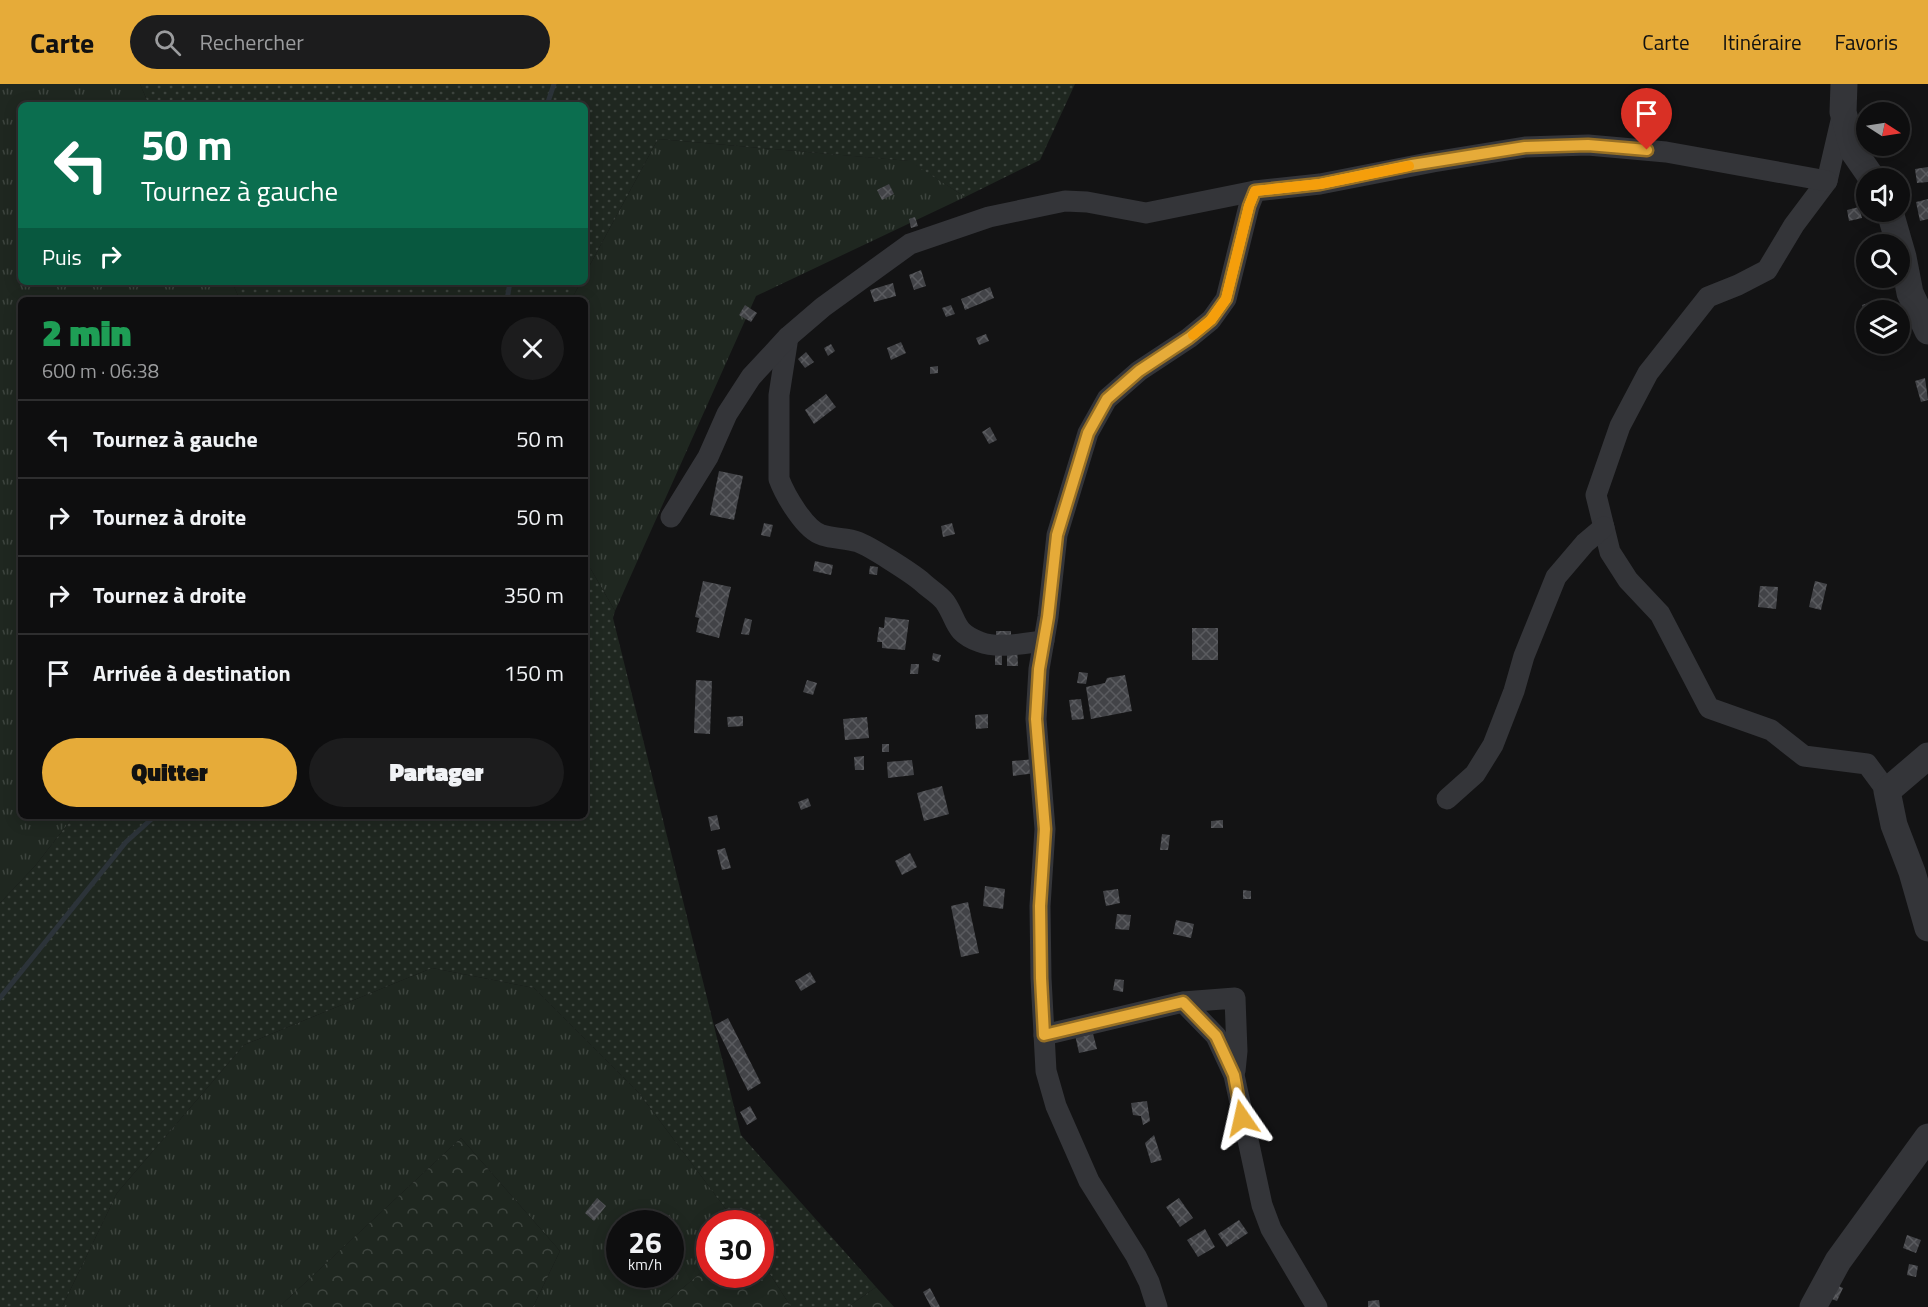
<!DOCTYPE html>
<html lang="fr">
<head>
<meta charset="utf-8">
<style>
  :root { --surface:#0e0e0f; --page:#1c1c1d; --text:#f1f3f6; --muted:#9b9c9e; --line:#2e2e2f; --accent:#e6ab39 }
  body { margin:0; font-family:"Titillium Web",sans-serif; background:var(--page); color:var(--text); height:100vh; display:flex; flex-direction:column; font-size:22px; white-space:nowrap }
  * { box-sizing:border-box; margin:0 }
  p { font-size:20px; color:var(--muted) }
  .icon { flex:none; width:33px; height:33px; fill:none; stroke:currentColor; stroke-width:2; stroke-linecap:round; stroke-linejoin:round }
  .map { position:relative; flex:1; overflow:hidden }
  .side { position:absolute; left:18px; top:213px; width:570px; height:522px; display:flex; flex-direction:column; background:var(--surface); border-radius:9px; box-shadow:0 3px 15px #0003,0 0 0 2px var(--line) }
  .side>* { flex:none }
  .hud { position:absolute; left:18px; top:18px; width:570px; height:183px; border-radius:9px; box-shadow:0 3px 15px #0003,0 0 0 2px var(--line); background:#0b6e4f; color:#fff; overflow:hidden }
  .needle { width:39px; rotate:102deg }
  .tools { position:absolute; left:1856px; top:18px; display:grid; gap:12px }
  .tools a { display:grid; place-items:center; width:54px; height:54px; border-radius:50%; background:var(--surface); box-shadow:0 3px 15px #0003,0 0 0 2px var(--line); font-size:30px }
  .speed { position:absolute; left:606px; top:1126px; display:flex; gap:12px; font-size:30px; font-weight:700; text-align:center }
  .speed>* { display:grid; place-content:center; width:78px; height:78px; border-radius:50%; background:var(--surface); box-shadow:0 3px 15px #0003,0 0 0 2px var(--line); line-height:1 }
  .speed small { font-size:15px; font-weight:400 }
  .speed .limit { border:9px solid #d22; background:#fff; color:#111 }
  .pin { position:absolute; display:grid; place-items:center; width:51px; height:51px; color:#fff; margin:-62px -26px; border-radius:50% 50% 50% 0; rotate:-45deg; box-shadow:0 0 6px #0007 }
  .pin .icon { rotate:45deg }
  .me { position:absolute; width:66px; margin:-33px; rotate:349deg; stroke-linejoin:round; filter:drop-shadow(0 0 4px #0008) }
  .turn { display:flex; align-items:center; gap:21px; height:126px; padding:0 24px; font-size:27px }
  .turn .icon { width:78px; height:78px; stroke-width:2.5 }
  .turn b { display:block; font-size:42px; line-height:51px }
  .then { display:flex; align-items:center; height:57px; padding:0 24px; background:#0003; gap:12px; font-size:22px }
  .round { display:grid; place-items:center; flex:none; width:63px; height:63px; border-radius:32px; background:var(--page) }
  .headline { display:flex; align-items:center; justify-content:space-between; height:102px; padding:0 24px }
  h1 { font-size:36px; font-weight:800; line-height:45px; color:#1e9e55 }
  .action { display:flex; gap:12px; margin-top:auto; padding:12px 24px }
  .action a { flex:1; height:69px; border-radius:36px; background:var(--accent); color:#111; font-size:24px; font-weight:800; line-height:69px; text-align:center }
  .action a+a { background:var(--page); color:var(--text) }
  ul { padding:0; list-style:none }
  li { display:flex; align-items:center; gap:18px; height:78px; padding:0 24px; border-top:2px solid var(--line) }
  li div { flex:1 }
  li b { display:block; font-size:22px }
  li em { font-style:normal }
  header { display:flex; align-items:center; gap:36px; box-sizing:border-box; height:84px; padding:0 30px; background:var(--accent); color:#111 }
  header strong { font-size:28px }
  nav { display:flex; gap:33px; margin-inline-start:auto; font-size:21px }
  .search { width:420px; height:54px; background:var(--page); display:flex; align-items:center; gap:15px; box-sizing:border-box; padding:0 21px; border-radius:33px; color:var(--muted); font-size:22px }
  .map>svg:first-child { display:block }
  .grass { fill:url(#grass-tufts); fill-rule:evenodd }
  .forest { fill:url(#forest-crowns) }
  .park { fill:url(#park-dots) }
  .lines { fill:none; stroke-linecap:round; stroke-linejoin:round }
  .stream { stroke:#2c3339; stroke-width:5 }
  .building { fill:url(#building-cross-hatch) }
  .minor { stroke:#343539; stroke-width:21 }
  .tertiary { stroke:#343539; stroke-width:27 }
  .route-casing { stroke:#966f25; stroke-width:15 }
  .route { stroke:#e6ab39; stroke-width:10 }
  .slow { stroke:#f59e0b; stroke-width:10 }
</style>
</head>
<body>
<header>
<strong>Carte</strong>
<div class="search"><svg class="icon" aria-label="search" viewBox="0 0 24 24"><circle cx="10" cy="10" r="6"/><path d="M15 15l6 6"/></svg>Rechercher</div>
<nav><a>Carte</a><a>Itinéraire</a><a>Favoris</a></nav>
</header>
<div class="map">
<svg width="1928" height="1223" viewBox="0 0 1928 1223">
  <defs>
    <pattern id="grass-tufts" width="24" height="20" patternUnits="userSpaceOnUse" patternTransform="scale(1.5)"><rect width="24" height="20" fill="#1f2720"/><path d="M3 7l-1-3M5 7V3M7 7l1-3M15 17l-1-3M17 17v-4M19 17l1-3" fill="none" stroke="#3d443e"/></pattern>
    <pattern id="forest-crowns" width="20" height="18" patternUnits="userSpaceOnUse" patternTransform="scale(1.5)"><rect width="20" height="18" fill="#1f2720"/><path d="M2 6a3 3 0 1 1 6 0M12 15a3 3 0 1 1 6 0" fill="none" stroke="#3d443e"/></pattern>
    <pattern id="park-dots" width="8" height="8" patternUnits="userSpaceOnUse" patternTransform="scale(1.5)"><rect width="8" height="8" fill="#1f2720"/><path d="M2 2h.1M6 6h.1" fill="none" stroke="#3d443e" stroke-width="1.8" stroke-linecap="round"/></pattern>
    <pattern id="building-cross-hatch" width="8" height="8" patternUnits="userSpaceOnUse" patternTransform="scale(1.5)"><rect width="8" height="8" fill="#424347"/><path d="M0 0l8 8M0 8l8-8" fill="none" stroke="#5a5b5f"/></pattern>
  </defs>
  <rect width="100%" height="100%" fill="#131314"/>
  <!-- grass -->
  <g class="grass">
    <path d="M0 0H140L149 21H21V198H232L240 216H21V732H74L35 782 0 819Z"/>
    <path d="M658 55 910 77 965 113 756 212 615 527 585 475V216H571L581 198H585V190Z"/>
    <path d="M432 884 534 904 639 1009 737 1140H710L709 1182 660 1223H533L560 1167 461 1054 279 1223H62L117 1109 244 961ZM620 1140H670V1191H620Z"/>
  </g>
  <!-- forest -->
  <g class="forest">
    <path d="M461 1054 560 1167 533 1223H279Z"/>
    <path d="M761 1176 791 1223H657H660L709 1182 710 1191H760Z"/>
    <path d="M876 1203 894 1223H848Z"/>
  </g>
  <!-- park -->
  <g class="park">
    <path d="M140 0H1075L1040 76 965 113 909 77 658 55 585 190V21H149Z"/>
    <path d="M232 198H581L571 216H240Z"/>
    <path d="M585 475 615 527 613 534 741 1051 876 1203 848 1223H791L761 1176 760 1140H737L639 1009 534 904 432 884 244 961 117 1109 62 1223H0V819L35 782 74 732H585Z"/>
  </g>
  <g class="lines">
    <!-- stream -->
    <g class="stream">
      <path d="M547 21 554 0"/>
      <path d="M507 216 510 198"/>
      <path d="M0 914 126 758 155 732"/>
    </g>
  </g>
  <!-- building -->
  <g class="building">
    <path d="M1928 83V98L1917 99 1915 85Z"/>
    <path d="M889 100 894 110 882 116 877 106Z"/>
    <path d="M1928 115V135L1920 137 1916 118Z"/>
    <path d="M1859 123 1862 134 1849 137 1847 126Z"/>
    <path d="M915 133 918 142 911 144 909 135Z"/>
    <path d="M921 186 926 202 914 206 909 191Z"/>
    <path d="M893 199 896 212 874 218 870 206Z"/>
    <path d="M990 203 994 214 965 226 961 215Z"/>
    <path d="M1883 214 1887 226H1866L1865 232 1862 221Z"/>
    <path d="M745 221 757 229 751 238 739 231Z"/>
    <path d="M951 221 955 230 946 233 942 224Z"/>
    <path d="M986 250 989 257 979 261 976 254Z"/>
    <path d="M901 258 906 269 891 276 887 264Z"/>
    <path d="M831 260 835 267 828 272 824 264Z"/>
    <path d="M806 268 814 278 805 284 798 275Z"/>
    <path d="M938 282V289L930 290V283Z"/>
    <path d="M1925 294 1928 316 1921 318 1915 297Z"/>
    <path d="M826 310 836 323 814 340 805 326Z"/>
    <path d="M990 343 997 356 989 360 982 348Z"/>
    <path d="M719 387 743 392 734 436 710 431Z"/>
    <path d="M764 439 773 441 770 453 761 451Z"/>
    <path d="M952 439 955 450 943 453 941 442Z"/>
    <path d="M815 477 833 481 831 491 813 487Z"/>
    <path d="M870 482 878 483 877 491 869 490Z"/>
    <path d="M703 497 731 503 719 554 696 548 699 534 695 533Z"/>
    <path d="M1815 497 1827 500 1821 526 1809 523Z"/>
    <path d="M1760 502 1778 503 1776 525 1758 523Z"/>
    <path d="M885 533 909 536 905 566 882 564V558H877L879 543 884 544Z"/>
    <path d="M745 534 752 536 749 551 741 550Z"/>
    <rect x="1192" y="544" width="26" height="32"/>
    <path d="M996 547H1011V556L996 555Z"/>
    <path d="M1007 562H1017L1018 582H1007Z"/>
    <rect x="995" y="563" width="7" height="18"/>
    <path d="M933 569 941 571 939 578 932 576Z"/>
    <path d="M911 580H919L918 590H910Z"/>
    <path d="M1079 588 1088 589 1086 600 1077 599Z"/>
    <path d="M1125 591 1132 627 1091 635 1086 603 1105 599 1107 594Z"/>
    <path d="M696 596 712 597 710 650 694 649Z"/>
    <path d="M807 596 817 599 813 611 803 608Z"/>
    <path d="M1081 615 1084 635 1072 636 1069 616Z"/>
    <path d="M988 630V644L976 645 975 631Z"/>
    <path d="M743 632V642L728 643 727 633Z"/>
    <path d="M867 633 869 654 845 656 843 635Z"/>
    <rect x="882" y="660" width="7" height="8"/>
    <path d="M864 672V686H855L854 673Z"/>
    <path d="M1035 675 1036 689 1013 692 1012 677Z"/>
    <path d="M912 676 914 691 888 694 887 678Z"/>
    <path d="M942 702 949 730 924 737 917 709Z"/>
    <path d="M808 714 811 722 801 726 798 718Z"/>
    <path d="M717 731 720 745 711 747 708 733Z"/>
    <path d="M1223 736V744H1211V737Z"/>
    <path d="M1162 750 1170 751 1168 766H1160Z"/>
    <path d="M725 764 731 784 722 786 717 766Z"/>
    <path d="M910 769 917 783 902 791 895 777Z"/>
    <path d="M985 802 1005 805 1003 825 983 822Z"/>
    <path d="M1118 805 1120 819 1106 822 1103 807Z"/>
    <path d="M1243 806 1251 807V815H1243Z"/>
    <path d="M968 818 979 869 961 873 951 822Z"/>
    <path d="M1117 830 1131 831 1129 846 1115 845Z"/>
    <path d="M1176 836 1194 840 1191 854 1173 850Z"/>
    <path d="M810 888 816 898 801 907 795 897Z"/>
    <path d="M1115 895 1124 896 1123 908 1113 906Z"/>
    <path d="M728 934 761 999 748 1007 715 941Z"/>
    <path d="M1091 942 1097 965 1079 969 1074 946Z"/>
    <path d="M1147 1017 1150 1037 1143 1041 1141 1032 1133 1031 1131 1019Z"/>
    <path d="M750 1022 757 1035 747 1041 740 1028Z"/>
    <path d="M1154 1051 1162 1076 1151 1079 1145 1059Z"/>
    <path d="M597 1114 606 1122 594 1137 585 1129Z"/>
    <path d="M1179 1114 1193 1134 1180 1143 1166 1123Z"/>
    <path d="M1239 1136 1248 1149 1227 1163 1218 1150Z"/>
    <path d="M1205 1145 1215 1163 1198 1173 1187 1156Z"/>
    <path d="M1907 1151 1921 1156 1916 1169 1903 1164Z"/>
    <path d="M1909 1180 1918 1182 1916 1193 1907 1191Z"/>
    <path d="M1832 1199 1843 1204 1837 1217 1826 1213Z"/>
    <path d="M930 1204 940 1223H931L923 1208Z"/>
    <path d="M1379 1216 1380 1223H1368V1217Z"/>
  </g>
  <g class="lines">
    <!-- minor -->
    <g class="minor">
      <path d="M1843 28 1827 97 1794 141 1767 186 1738 201 1708 213 1648 289 1620 342 1596 411 1610 468 1628 496 1660 530 1709 624 1771 646 1804 672 1867 680 1887 707"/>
      <path d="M788 253 779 311V395C785 411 805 446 822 451 834 455 847 454 858 458 871 463 910 488 921 497 928 504 939 510 945 518 958 537 953 548 980 558 998 565 1025 559 1044 557"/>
      <path d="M671 433 708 373 727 330 751 293 788 253 823 223 910 160 989 133 1065 117 1087 118 1146 129 1255 107 1320 100 1433 78 1525 63 1588 61 1666 68 1827 97"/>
      <path d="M1447 715 1475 690 1493 661 1514 607 1524 572 1556 493 1585 459 1604 443"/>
      <path d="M1183 918 1216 952 1234 991 1262 1121 1271 1145 1317 1223"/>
      <path d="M1044 951 1183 918 1235 914 1237 967 1235 987"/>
      <path d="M1157 1223 1149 1198 1136 1172 1089 1097 1056 1022 1046 987 1041 894 1040 822 1045 745 1036 635 1039 585 1048 533 1057 451 1088 349 1107 315 1139 287 1189 254 1211 236 1226 215 1249 122 1255 107"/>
    </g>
    <!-- tertiary -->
    <g class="tertiary">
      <path d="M1844 0 1843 28 1854 68 1872 94"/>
      <path d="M1890 128 1903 173 1910 209 1928 247"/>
      <path d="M1928 672 1887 707 1894 741 1912 788 1928 844"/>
      <path d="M1813 1223 1838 1177 1928 1053"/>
    </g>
  </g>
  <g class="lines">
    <!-- route casing -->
    <g class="route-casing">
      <path id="route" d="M1242 1034 1234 991 1216 952 1183 918 1044 951 1041 894 1040 822 1045 745 1036 635 1039 585 1048 533 1057 451 1088 349 1107 315 1139 287 1189 254 1211 236 1226 215 1249 122 1255 107 1320 100 1412 81 1525 63 1588 61 1647 66"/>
    </g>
    <!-- route -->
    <use href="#route" class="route"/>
    <!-- slow -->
    <path class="slow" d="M1193 251 1211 236 1226 215 1249 122 1255 107 1320 100 1409 82"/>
  </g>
</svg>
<div class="tools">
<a><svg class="needle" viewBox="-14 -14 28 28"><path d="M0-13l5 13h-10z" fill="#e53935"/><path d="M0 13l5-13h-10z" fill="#9b9c9e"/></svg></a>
<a><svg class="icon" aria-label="sound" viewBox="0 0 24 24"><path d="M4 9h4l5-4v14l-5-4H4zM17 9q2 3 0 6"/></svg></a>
<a><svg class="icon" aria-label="search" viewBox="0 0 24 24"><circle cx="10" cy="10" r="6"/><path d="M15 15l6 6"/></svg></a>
<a><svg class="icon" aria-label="layers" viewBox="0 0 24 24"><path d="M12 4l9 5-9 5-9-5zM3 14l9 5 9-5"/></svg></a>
</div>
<div class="speed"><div>26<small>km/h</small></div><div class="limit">30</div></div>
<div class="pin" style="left:1647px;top:66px;background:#d93025"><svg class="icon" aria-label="arrive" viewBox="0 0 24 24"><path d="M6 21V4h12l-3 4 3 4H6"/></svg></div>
<svg class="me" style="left:1242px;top:1034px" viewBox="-20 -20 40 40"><path d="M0-17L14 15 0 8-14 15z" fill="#e6ab39" stroke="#fff" stroke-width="4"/></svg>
<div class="hud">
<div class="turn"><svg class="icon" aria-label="left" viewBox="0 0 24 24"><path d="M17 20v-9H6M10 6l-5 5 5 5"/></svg><div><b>50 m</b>Tournez à gauche</div></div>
<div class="then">Puis<svg class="icon" aria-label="right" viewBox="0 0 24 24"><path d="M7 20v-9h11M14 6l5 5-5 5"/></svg></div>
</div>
<section class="side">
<div class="headline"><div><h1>2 min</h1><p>600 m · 06:38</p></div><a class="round"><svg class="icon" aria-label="close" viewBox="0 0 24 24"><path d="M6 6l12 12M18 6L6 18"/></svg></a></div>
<ul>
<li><svg class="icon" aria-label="left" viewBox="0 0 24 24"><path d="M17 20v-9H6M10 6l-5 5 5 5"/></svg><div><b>Tournez à gauche</b></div><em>50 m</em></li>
<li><svg class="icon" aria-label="right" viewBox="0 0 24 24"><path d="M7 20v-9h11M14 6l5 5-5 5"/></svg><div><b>Tournez à droite</b></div><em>50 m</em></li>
<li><svg class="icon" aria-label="right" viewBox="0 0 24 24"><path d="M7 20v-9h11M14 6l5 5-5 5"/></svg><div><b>Tournez à droite</b></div><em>350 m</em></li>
<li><svg class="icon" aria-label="arrive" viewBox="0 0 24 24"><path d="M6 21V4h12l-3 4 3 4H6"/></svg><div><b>Arrivée à destination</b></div><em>150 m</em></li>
</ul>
<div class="action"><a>Quitter</a><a>Partager</a></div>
</section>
</div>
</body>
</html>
